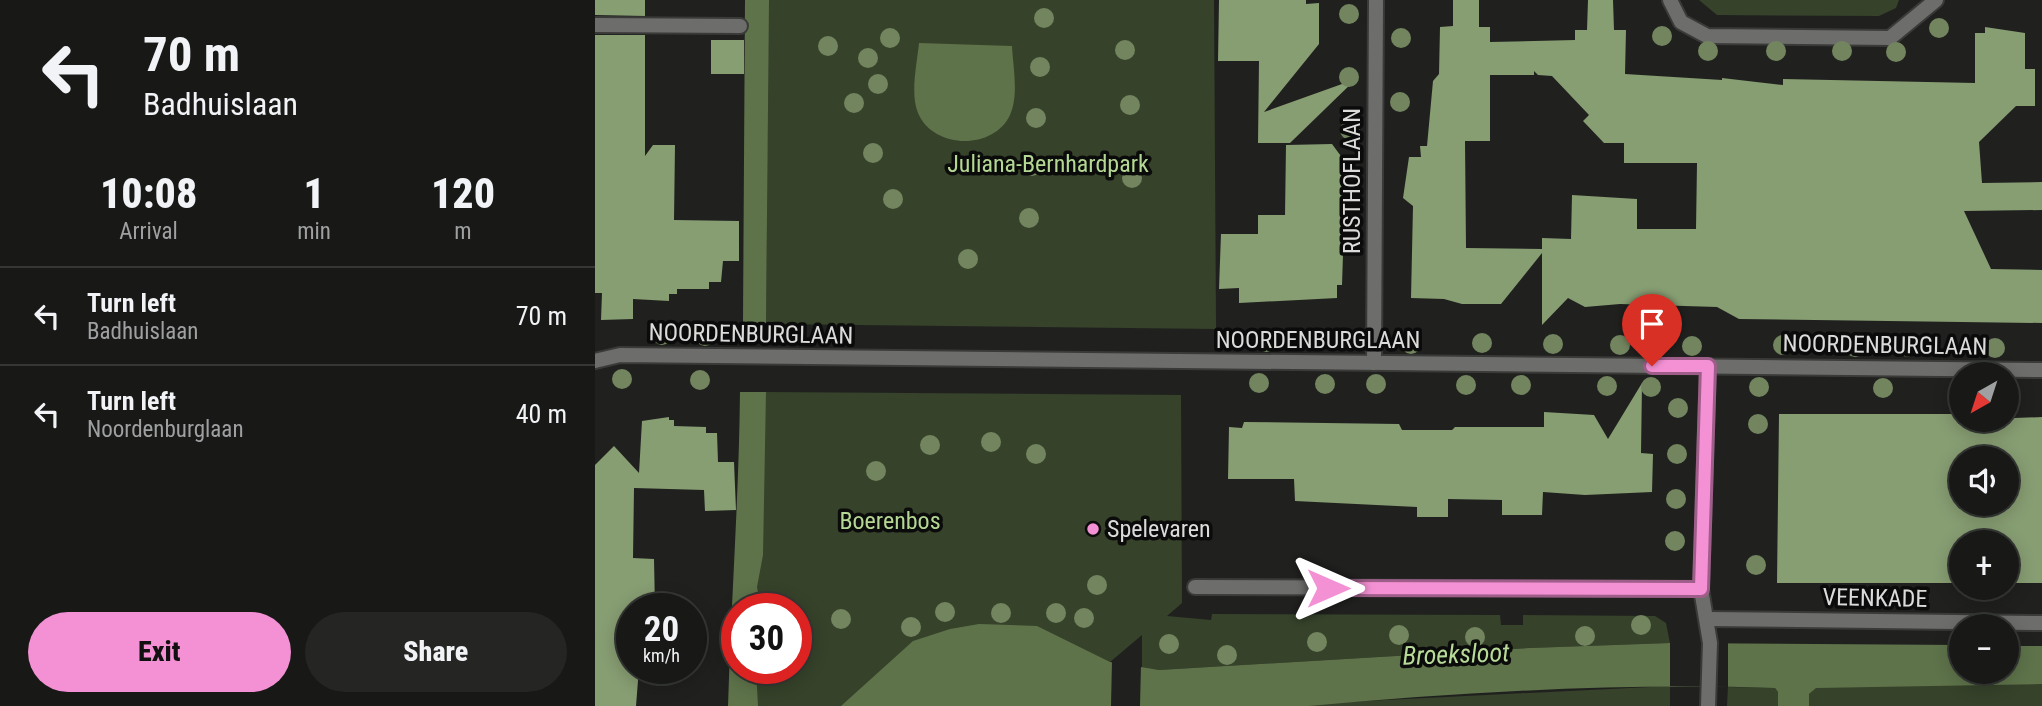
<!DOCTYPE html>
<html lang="en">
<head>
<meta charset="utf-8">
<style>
  :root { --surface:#181917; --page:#252624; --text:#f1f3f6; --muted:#9fa0a1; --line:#363836; --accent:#f491d4 }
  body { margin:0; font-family:"Roboto Condensed",sans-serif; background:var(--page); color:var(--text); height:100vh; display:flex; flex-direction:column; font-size:26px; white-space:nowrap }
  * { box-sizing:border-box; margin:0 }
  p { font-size:23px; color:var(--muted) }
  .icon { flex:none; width:38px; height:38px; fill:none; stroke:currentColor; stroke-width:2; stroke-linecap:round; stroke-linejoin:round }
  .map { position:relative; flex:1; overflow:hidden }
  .side { display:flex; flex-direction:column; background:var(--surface); width:595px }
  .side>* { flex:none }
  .guide { background:#181917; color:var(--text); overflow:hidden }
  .needle { width:46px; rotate:219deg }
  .fabs { position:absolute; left:1354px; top:362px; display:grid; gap:14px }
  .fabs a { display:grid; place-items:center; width:70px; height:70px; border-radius:50%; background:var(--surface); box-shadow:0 4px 18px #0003,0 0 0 2px var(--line); font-size:35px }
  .speed { position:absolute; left:21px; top:593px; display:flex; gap:14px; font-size:35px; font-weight:700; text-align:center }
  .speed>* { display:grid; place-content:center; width:91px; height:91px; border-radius:50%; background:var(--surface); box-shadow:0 4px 18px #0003,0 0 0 2px var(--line); line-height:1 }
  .speed small { font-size:18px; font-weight:400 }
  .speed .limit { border:10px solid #d22; background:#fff; color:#111 }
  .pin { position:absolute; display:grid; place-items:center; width:60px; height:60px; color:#fff; margin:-72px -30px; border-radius:50% 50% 50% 0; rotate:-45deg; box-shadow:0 0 7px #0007 }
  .pin .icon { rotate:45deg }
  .me { position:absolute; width:77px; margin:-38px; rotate:90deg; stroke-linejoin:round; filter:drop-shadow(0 0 5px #0008) }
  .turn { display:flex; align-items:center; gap:24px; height:147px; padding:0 28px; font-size:32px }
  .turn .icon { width:91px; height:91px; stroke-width:2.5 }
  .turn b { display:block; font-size:49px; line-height:60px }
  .eta { display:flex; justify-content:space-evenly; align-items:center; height:119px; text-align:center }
  .eta b { font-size:42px; font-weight:800; line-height:49px }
  .cta { display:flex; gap:14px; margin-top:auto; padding:14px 28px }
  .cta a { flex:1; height:80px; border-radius:42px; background:var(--accent); color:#111; font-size:28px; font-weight:800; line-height:80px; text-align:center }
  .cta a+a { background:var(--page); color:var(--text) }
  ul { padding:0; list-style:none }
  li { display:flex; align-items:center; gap:21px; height:98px; padding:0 28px; border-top:2px solid var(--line) }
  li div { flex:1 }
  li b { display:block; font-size:26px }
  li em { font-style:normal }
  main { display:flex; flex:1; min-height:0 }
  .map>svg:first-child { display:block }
  .green { fill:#36422a }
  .water { fill:#5e734a }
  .pier { fill:#20211f }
  .building { fill:#879d72; fill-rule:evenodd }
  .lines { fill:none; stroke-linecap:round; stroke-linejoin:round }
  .minor-casing { stroke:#3a3b39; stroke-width:18 }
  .minor { stroke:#6d6d6c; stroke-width:14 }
  .tree { fill:#72855f }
  .route-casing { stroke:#9f5e8a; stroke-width:18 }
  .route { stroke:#f491d4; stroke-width:12 }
  .poi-dot { fill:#f491d4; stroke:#0a0b0a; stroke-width:2.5 }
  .labels { text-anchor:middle; stroke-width:7; stroke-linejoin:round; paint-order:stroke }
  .park-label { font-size:24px; fill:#b5d794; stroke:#0a0b0a }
  .street-label { font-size:24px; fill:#dbdcda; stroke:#0a0b0a }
  .poi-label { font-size:24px; fill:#dbdcda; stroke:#0a0b0a; text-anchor:start }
  .water-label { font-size:26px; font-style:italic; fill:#b8da98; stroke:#0a0b0a }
</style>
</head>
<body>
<main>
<section class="side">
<div class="guide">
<div class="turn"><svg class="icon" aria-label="left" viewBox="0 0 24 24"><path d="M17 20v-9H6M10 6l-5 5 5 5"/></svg><div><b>70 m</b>Badhuislaan</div></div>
</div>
<div class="eta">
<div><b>10:08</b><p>Arrival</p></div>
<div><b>1</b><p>min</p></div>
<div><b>120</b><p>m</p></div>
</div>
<ul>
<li><svg class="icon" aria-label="left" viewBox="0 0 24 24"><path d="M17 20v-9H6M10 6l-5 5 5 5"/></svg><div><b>Turn left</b><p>Badhuislaan</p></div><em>70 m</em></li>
<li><svg class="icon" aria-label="left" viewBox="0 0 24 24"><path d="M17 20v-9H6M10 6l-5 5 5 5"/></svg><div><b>Turn left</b><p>Noordenburglaan</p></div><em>40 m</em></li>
</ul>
<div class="cta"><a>Exit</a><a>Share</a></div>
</section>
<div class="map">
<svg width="1447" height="706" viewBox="0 0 1447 706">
  <rect width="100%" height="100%" fill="#20211f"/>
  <!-- green -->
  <g class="green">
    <path d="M173 0H619L621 329 171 324Z"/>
    <path d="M1104 0H1304L1301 8 1284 16 1122 15Z"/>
    <path d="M171 392 586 395 587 603 572 616 616 620 617 614 905 615 906 625H928V615L1060 616 1071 623 1075 643 935 648 564 670 547 669V635L515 662 257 706H155V669L201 668V609H157Z"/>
    <path d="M1356 683 1447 684V706H1214V694L1221 687Z"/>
    <path d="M1075 686V706H670Z"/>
    <path d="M1133 687 1180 688 1183 692V706H1132Z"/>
  </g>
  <!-- water -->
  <g class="water">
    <path d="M150 0H174L171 324 148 323Z"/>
    <path d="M324 43 417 46C418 67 424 95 415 115 398 151 338 149 323 113 315 93 322 64 324 43Z"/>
    <path d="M145 392H171L168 555 162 587 166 609H142V668L161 669 163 706H133C136 601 144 497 145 392Z"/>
    <path d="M384 624 442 626 515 662 564 670 935 648 1075 643 1367 645V672H1412V646H1447V684L1221 688 1214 694V706H1183V692L1180 688C1025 683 868 692 714 706H246L318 641 355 629Z"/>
  </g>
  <!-- pier -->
  <g class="pier">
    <path d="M1075 643H1133V687L1075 686Z"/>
    <path d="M517 660 546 665 545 706H516Z"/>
  </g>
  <!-- building -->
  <g class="building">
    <path d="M0 0H50V16L0 15Z"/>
    <path d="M624 0H711V4L724 3V44L669 112 761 79 695 143H663L664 61H623Z"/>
    <path d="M858 0H884V27H895V42L980 40V30H992L993 0H1018L1019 30H1031L1030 74 1127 80V78L1188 85V79L1380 83V33H1390V27L1430 33V69H1440V106H1421L1384 142 1387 183 1447 182V210L1369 211 1396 269 1447 270V323L1144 319 1122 307 1025 304 990 307 973 298 947 325V253L906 304H867L849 299 816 298 818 206 808 198 814 157H826L825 146H832L838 81 844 74 845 27 858 26ZM939 71 943 75 957 76 994 115 988 121 1009 143H1029V163H1102L1101 229H1042V199L977 195 976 239 947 238V249L871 248 870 141H895V75H939Z"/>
    <path d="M0 35H50V156L58 145H80L79 220 144 221V261H128L126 282H114V289H82V294H74V301L38 299V319L6 320 7 293H0Z"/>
    <rect x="116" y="40" width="33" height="34"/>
    <path d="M737 144 751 163 747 285H742V298L644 303V288L624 289 626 234H663V215H690L691 145Z"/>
    <path d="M1047 383 1046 453 1058 454 1057 492 990 495 948 492 947 515H907V500L853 499V517H822V507L700 501 699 479H633L634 427 647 428 649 422 804 424 807 430H857L860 427H949V412L999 415 1013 439Z"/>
    <path d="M1184 414H1367V420L1447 417V583H1412V542H1367V583H1182ZM1367 458H1412V504H1367Z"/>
    <path d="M74 417V420H79V426L111 427V433H122L123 462H139L141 510 110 511 109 490 39 488 38 558 59 559 60 609H37V668H44L41 706H0V465L19 446 44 473 47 421Z"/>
  </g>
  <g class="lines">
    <!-- minor casing -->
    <g class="minor-casing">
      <g id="minor">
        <path d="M1075 0 1086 22 1112 36 1295 38 1341 0"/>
        <path d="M0 25 145 26"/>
        <path d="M0 361 25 355 1447 370"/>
        <path d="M779 363 781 0"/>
        <path d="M1113 366 1106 589 1115 643 1113 706"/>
        <path d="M600 587 1106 589"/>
        <path d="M1113 619 1447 623"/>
      </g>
    </g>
    <!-- minor -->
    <use href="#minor" class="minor"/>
  </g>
  <!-- trees -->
  <g class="tree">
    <circle cx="754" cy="14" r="10"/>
    <circle cx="449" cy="18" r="10"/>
    <circle cx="1344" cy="28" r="10"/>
    <circle cx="1067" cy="36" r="10"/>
    <circle cx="295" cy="38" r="10"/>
    <circle cx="806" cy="38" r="10"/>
    <circle cx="233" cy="46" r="10"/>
    <circle cx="530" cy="50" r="10"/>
    <circle cx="1113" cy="51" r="10"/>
    <circle cx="1181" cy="51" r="10"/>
    <circle cx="1247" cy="51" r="10"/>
    <circle cx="1301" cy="52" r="10"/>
    <circle cx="273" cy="58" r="10"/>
    <circle cx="445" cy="67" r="10"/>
    <circle cx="754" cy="77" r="10"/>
    <circle cx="283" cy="84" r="10"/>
    <circle cx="805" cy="102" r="10"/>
    <circle cx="259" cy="103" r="10"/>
    <circle cx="535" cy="105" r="10"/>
    <circle cx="441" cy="118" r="10"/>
    <circle cx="755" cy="130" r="10"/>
    <circle cx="278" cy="153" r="10"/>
    <circle cx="437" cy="166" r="10"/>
    <circle cx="537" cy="178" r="10"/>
    <circle cx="298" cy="199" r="10"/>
    <circle cx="434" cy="218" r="10"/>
    <circle cx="373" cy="259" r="10"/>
    <circle cx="67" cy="335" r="10"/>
    <circle cx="110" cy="336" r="10"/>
    <circle cx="719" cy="341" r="10"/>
    <circle cx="671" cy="342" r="10"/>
    <circle cx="887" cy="343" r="10"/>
    <circle cx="816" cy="344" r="10"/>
    <circle cx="958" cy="344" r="10"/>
    <circle cx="1025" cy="345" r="10"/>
    <circle cx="1188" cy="345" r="10"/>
    <circle cx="1097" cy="346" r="10"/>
    <circle cx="1260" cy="347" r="10"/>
    <circle cx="1313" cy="347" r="10"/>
    <circle cx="1400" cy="348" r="10"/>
    <circle cx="27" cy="379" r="10"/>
    <circle cx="105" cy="380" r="10"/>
    <circle cx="664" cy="383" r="10"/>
    <circle cx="730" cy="384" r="10"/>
    <circle cx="781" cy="384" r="10"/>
    <circle cx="871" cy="385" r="10"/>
    <circle cx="926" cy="385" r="10"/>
    <circle cx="1012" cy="386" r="10"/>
    <circle cx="1056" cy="387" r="10"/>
    <circle cx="1164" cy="387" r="10"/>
    <circle cx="1288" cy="388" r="10"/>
    <circle cx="1083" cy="408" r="10"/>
    <circle cx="1163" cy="424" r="10"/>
    <circle cx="396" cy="442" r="10"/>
    <circle cx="335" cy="445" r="10"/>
    <circle cx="441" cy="454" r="10"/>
    <circle cx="1082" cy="454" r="10"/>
    <circle cx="281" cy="471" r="10"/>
    <circle cx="1081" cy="499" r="10"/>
    <circle cx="1080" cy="541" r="10"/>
    <circle cx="1161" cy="565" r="10"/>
    <circle cx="502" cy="585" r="10"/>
    <circle cx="350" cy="612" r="10"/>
    <circle cx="406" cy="613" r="10"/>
    <circle cx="461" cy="613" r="10"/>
    <circle cx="489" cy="618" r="10"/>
    <circle cx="246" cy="619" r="10"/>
    <circle cx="1046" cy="625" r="10"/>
    <circle cx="316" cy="627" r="10"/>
    <circle cx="804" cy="635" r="10"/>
    <circle cx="990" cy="636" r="10"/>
    <circle cx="880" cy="637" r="10"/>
    <circle cx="722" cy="642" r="10"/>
    <circle cx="574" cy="644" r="10"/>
    <circle cx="632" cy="655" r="10"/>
  </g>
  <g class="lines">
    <!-- route casing -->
    <g class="route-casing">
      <path id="route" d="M733 588 1106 589 1113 366H1057"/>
    </g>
    <!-- route -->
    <use href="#route" class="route"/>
  </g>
  <!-- markers -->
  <circle class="poi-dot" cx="498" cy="529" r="7"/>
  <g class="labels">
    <!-- park labels -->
    <g class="park-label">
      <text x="453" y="172">Juliana-Bernhardpark</text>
      <text x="295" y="529">Boerenbos</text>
    </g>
    <!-- street labels -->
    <g class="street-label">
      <text transform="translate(757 181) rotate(-90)" y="8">RUSTHOFLAAN</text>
      <text transform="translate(156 334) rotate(1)" y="8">NOORDENBURGLAAN</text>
      <text x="723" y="348">NOORDENBURGLAAN</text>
      <text transform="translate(1290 345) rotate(1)" y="8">NOORDENBURGLAAN</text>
      <text transform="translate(1280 598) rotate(1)" y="8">VEENKADE</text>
    </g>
    <!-- poi labels -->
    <g class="poi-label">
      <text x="512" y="537">Spelevaren</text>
    </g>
    <!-- water labels -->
    <g class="water-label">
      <text transform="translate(861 654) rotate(-2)" y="9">Broeksloot</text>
    </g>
  </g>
</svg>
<div class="fabs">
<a><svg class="needle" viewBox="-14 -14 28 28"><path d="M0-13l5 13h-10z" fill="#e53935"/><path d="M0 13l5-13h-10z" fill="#9fa0a1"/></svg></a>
<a><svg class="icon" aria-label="sound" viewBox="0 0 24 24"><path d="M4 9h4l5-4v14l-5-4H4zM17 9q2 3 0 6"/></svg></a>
<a>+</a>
<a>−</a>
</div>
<div class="speed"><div>20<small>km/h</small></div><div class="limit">30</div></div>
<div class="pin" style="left:1057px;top:366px;background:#d93025"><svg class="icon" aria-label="arrive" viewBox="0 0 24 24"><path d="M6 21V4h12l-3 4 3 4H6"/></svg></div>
<svg class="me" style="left:733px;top:588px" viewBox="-20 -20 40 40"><path d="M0-17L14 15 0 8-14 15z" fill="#f491d4" stroke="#fff" stroke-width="4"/></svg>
</div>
</main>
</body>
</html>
